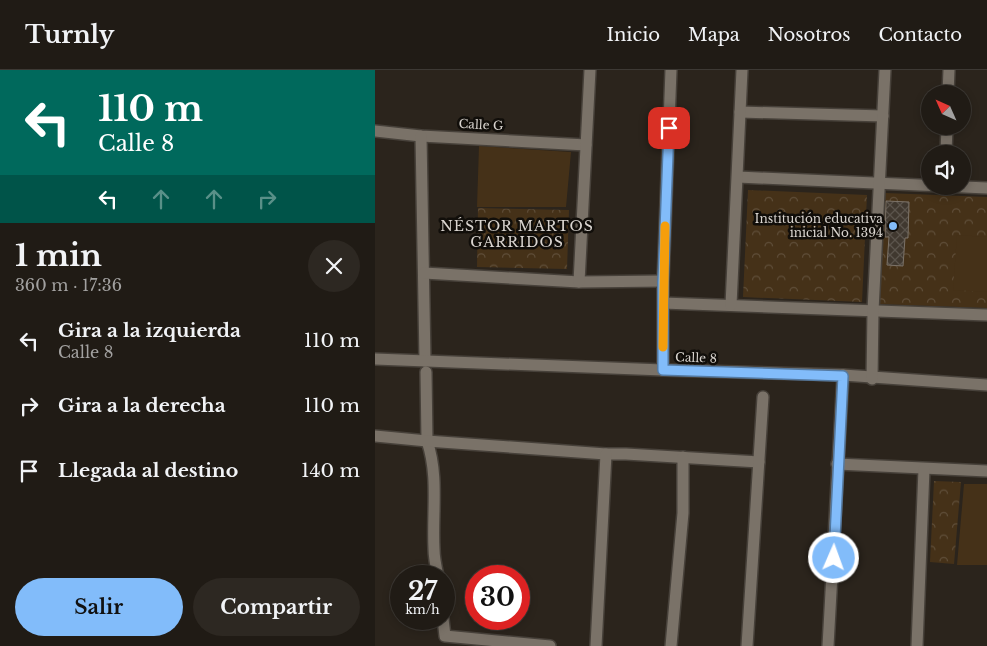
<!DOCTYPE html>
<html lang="es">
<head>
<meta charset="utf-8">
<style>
  :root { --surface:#201b15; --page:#2d2822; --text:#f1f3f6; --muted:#a2a1a0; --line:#3d3934; --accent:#82bcfa }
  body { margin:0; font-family:"Libre Baskerville",serif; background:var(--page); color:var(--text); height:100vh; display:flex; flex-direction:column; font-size:19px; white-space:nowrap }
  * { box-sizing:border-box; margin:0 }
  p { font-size:16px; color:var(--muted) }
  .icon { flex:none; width:28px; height:28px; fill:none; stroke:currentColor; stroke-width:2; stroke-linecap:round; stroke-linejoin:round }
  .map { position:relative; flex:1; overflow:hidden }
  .sheet { display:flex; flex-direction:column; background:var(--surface); width:375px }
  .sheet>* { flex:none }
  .guide { background:#00695c; color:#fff; overflow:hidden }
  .needle { width:32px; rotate:315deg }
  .tools { position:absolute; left:546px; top:15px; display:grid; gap:10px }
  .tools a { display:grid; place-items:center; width:50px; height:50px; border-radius:50%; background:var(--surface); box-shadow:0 2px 8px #0003,0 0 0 1px var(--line); font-size:25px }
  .speed { position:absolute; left:15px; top:495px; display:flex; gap:10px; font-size:25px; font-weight:700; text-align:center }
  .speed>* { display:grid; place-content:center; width:65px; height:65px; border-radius:50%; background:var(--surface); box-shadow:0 2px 8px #0003,0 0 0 1px var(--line); line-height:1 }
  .speed small { font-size:12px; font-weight:400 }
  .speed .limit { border:8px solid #d22; background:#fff; color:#111 }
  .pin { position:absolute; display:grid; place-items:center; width:42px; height:42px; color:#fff; margin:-21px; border-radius:10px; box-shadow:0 2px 8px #0006 }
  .me { position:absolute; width:55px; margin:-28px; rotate:2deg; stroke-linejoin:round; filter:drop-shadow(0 0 4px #0008) }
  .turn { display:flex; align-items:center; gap:18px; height:105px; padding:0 15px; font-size:22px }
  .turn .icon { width:65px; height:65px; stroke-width:2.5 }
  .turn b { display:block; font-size:35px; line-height:42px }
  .lanes { display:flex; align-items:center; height:48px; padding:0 15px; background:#0003; justify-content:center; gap:25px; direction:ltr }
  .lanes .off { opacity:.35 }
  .round { display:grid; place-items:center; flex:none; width:52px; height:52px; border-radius:26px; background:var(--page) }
  .head { display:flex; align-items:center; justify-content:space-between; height:85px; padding:0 15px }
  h1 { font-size:30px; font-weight:800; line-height:38px }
  .button { display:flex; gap:10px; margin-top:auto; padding:10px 15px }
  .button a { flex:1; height:58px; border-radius:30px; background:var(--accent); color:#111; font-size:20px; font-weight:800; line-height:58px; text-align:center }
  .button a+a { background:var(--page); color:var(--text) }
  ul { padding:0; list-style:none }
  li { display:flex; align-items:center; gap:15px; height:65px; padding:0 15px }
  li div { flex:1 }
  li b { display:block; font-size:19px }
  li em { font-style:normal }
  header { display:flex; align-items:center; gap:30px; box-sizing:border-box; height:70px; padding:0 25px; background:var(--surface); border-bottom:1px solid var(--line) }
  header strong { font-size:24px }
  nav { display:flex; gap:28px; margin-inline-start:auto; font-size:18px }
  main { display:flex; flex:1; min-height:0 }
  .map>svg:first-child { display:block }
  .park { fill:url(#park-crowns) }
  .pitch { fill:#453118 }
  .building { fill:url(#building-cross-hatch); stroke:#7c7369 }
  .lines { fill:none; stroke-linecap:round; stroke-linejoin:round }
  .minor-casing { stroke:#47413a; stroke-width:14 }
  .minor { stroke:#7a7268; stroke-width:11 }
  .route-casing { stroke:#547aa2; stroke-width:12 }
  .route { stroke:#82bcfa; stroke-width:9 }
  .slow { stroke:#f59e0b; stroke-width:9 }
  .poi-dot { fill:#82bcfa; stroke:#110e0a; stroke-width:2 }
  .labels { text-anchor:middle; stroke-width:5; stroke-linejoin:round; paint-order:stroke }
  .street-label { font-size:12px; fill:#d9d4cf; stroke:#110e0a }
  .poi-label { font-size:12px; fill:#d9d4cf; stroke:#110e0a; text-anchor:end }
  .neighbourhood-label { font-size:14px; letter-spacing:1px; fill:#d9d4cf; stroke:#110e0a }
</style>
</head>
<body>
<header>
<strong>Turnly</strong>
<nav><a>Inicio</a><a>Mapa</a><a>Nosotros</a><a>Contacto</a></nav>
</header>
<main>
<section class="sheet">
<div class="guide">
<div class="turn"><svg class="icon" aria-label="left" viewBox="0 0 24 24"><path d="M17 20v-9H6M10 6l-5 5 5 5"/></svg><div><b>110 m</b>Calle 8</div></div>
<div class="lanes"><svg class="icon" aria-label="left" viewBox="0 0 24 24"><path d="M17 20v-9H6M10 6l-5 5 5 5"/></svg><svg class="icon off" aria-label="ahead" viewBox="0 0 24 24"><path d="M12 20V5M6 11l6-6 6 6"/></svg><svg class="icon off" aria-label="ahead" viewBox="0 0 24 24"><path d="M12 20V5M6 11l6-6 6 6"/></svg><svg class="icon off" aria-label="right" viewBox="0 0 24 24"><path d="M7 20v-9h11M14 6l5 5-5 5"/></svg></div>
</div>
<div class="head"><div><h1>1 min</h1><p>360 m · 17:36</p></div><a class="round"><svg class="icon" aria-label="close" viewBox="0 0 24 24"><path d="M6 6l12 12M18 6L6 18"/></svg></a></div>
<ul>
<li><svg class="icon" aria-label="left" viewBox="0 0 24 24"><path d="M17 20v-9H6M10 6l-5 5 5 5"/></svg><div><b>Gira a la izquierda</b><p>Calle 8</p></div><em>110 m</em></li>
<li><svg class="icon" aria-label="right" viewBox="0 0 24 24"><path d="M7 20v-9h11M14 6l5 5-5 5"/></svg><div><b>Gira a la derecha</b></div><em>110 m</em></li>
<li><svg class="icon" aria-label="arrive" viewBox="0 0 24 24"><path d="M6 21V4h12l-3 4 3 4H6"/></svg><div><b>Llegada al destino</b></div><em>140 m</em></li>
</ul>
<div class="button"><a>Salir</a><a>Compartir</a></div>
</section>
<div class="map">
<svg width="612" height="576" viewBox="0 0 612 576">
  <defs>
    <pattern id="park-crowns" width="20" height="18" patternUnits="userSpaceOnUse" patternTransform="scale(1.25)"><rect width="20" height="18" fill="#453118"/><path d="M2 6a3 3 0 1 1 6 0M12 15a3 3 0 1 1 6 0" fill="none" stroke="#5f4e39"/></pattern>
    <pattern id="building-cross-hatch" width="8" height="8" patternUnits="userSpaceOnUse" patternTransform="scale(1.25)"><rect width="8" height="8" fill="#40382f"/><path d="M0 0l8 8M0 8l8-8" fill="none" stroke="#5b544c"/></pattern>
  </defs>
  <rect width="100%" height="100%" fill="#2b241c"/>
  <!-- park -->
  <g class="park">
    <path d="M373 120 492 125 487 232 368 227Z"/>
    <path d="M510 123 612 127V238L504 234Z"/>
    <path d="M103 138 194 140 192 199 102 197Z"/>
    <path d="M559 411 586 412 579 494 555 492Z"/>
  </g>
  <!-- pitch -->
  <g class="pitch">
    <path d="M104 76 196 82 191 137H102Z"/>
    <path d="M582 165 612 167V222L578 220Z"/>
    <path d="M589 414H612V495H582Z"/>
  </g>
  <!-- building -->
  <path class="building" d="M511 131 534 132 533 168H530L528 196 512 195 514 167H510Z"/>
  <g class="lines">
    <!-- minor casing -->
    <g class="minor-casing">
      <g id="minor">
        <path d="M573 24 574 0"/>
        <path d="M365 42 508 46"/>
        <path d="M0 61 46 66 211 75"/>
        <path d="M46 66 50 291"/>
        <path d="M571 84 572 56"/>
        <path d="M363 107 612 118"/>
        <path d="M49 203 204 212 288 211"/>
        <path d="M204 212 215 0"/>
        <path d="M288 233 612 245"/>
        <path d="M356 235 367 0"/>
        <path d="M0 289 288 300 468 305 612 315"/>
        <path d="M288 300V211L296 0"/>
        <path d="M51 302 52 371C64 406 57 443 59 479 59 488 61 497 63 506"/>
        <path d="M497 309 498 241 510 0"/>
        <path d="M0 366 52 371 231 384H251L384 392"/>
        <path d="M462 394 612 401"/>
        <path d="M68 549 70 566 175 576"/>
        <path d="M221 576 231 384"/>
        <path d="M296 576 308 443V387"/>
        <path d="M372 576 388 327"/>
        <path d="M453 576 468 305"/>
        <path d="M542 576 549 399"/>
      </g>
    </g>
    <!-- minor -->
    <use href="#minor" class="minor"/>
  </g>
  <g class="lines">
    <!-- route casing -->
    <g class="route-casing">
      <path id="route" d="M294 58 288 212V300L468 306 459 488"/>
    </g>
    <!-- route -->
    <use href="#route" class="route"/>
    <!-- slow -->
    <path class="slow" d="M288 277 290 156"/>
  </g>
  <!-- markers -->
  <circle class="poi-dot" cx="518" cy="156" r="5"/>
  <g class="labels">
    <!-- street labels -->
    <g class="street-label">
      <text transform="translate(106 55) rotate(3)" y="4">Calle G</text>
      <text transform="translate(321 288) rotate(2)" y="4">Calle 8</text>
    </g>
    <!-- poi labels -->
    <g class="poi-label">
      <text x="508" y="153">Institución educativa<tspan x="508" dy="14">inicial No. 1394</tspan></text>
    </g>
    <!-- neighbourhood labels -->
    <g class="neighbourhood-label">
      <text x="142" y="161">NÉSTOR MARTOS<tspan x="142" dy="16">GARRIDOS</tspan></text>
    </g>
  </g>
</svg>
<div class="tools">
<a><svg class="needle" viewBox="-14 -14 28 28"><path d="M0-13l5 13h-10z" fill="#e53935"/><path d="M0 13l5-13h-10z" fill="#a2a1a0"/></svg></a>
<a><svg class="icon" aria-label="sound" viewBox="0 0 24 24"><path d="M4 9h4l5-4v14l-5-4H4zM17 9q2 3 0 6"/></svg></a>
</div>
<div class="speed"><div>27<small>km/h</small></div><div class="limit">30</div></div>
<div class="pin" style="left:294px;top:58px;background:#d93025"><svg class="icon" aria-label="arrive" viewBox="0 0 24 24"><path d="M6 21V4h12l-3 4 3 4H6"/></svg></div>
<svg class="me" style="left:459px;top:488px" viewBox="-20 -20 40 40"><circle r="17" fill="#82bcfa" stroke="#fff" stroke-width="3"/><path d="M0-11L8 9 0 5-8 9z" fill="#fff"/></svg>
</div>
</main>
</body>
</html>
